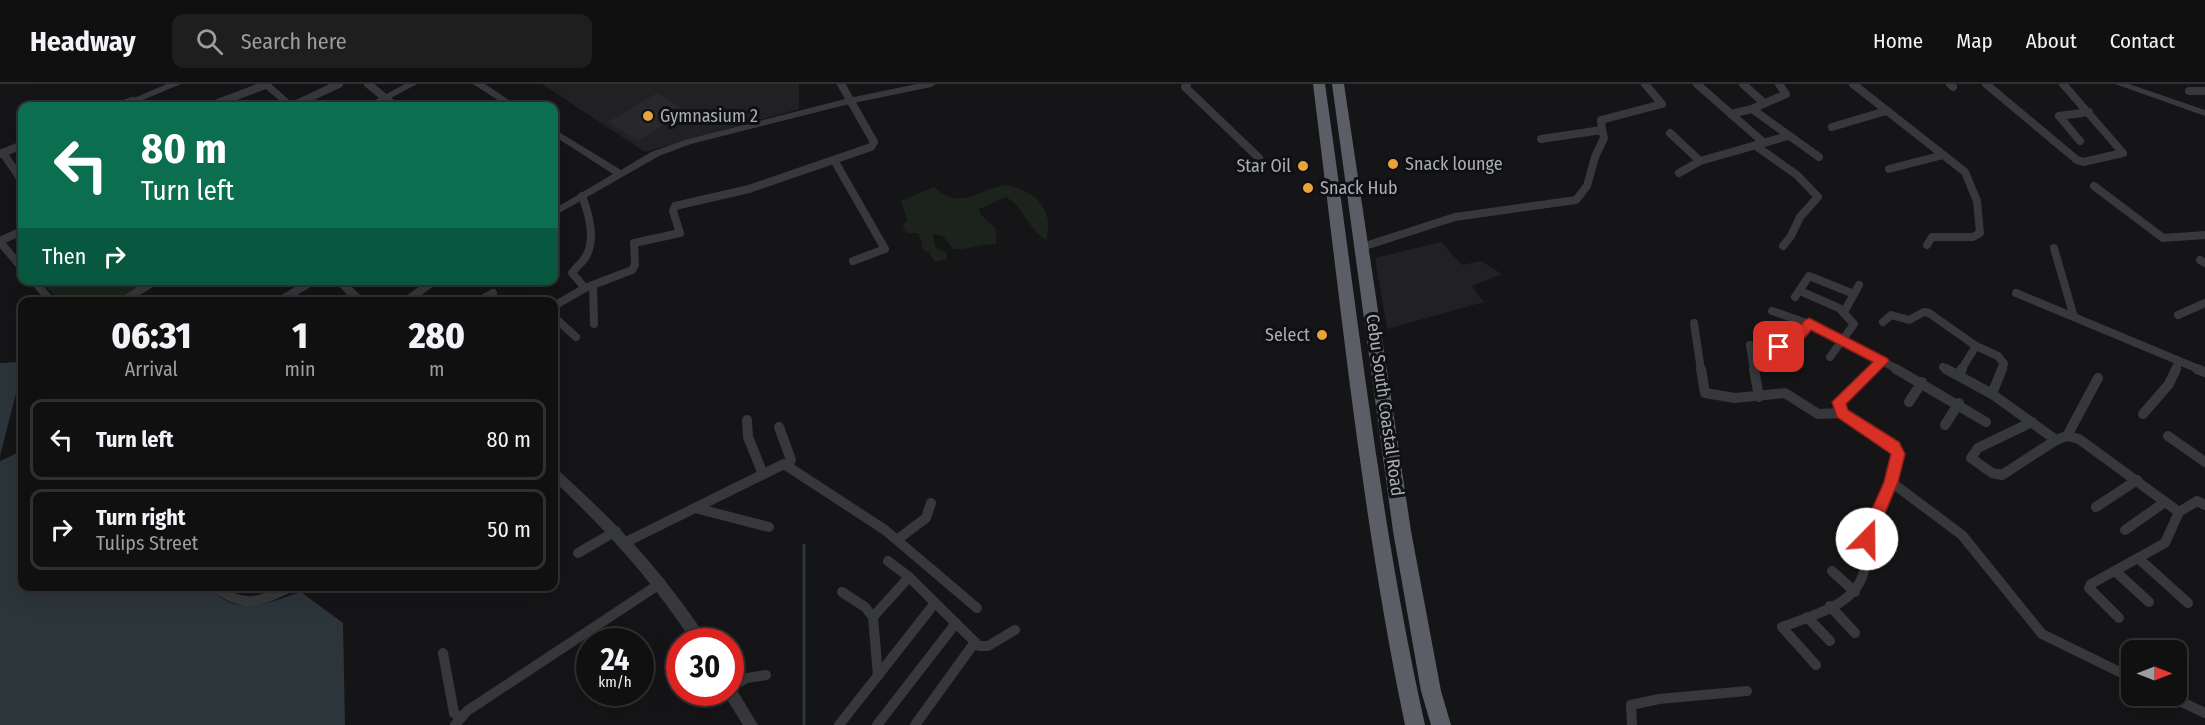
<!DOCTYPE html>
<html lang="en">
<head>
<meta charset="utf-8">
<style>
  :root { --surface:#101011; --page:#1e1e1f; --text:#f1f3f6; --muted:#9c9d9f; --line:#303031 }
  body { margin:0; font-family:"Fira Sans Condensed",sans-serif; background:var(--page); color:var(--text); height:100vh; display:flex; flex-direction:column; font-size:22px; white-space:nowrap }
  * { box-sizing:border-box; margin:0 }
  p { font-size:20px; color:var(--muted) }
  .icon { flex:none; width:33px; height:33px; fill:none; stroke:currentColor; stroke-width:2; stroke-linecap:round; stroke-linejoin:round }
  .map { position:relative; flex:1; overflow:hidden }
  .panel { position:absolute; left:18px; top:213px; width:540px; height:294px; display:flex; flex-direction:column; background:var(--surface); border-radius:12px; box-shadow:0 6px 24px #0002,0 0 0 2px var(--line) }
  .panel>* { flex:none }
  .guide { position:absolute; left:18px; top:18px; width:540px; height:183px; border-radius:12px; box-shadow:0 6px 24px #0002,0 0 0 2px var(--line); background:#0b6e4f; color:#fff; overflow:hidden }
  .needle { width:39px; rotate:90deg }
  .tools { position:absolute; left:2121px; top:556px; display:grid; gap:12px }
  .tools a { display:grid; place-items:center; width:66px; height:66px; border-radius:12px; background:var(--surface); box-shadow:0 6px 24px #0002,0 0 0 2px var(--line); font-size:30px }
  .speed { position:absolute; left:576px; top:544px; display:flex; gap:12px; font-size:30px; font-weight:700; text-align:center }
  .speed>* { display:grid; place-content:center; width:78px; height:78px; border-radius:50%; background:var(--surface); box-shadow:0 6px 24px #0002,0 0 0 2px var(--line); line-height:1 }
  .speed small { font-size:15px; font-weight:400 }
  .speed .limit { border:9px solid #d22; background:#fff; color:#111 }
  .pin { position:absolute; display:grid; place-items:center; width:51px; height:51px; color:#fff; margin:-26px; border-radius:12px; box-shadow:0 3px 9px #0006 }
  .me { position:absolute; width:66px; margin:-33px; rotate:22deg; stroke-linejoin:round; filter:drop-shadow(0 0 4px #0008) }
  .turn { display:flex; align-items:center; gap:21px; height:126px; padding:0 24px; font-size:27px }
  .turn .icon { width:78px; height:78px; stroke-width:2.5 }
  .turn b { display:block; font-size:42px; line-height:51px }
  .then { display:flex; align-items:center; height:57px; padding:0 24px; background:#0003; gap:12px; font-size:22px }
  .eta { display:flex; justify-content:space-evenly; align-items:center; height:102px; text-align:center }
  .eta b { font-size:36px; font-weight:800; line-height:42px }
  ul { padding:0; list-style:none }
  li { display:flex; align-items:center; gap:18px; height:81px; margin:0 12px 9px; padding:0 12px; border:3px solid var(--line); border-radius:12px }
  li div { flex:1 }
  li b { display:block; font-size:22px }
  li em { font-style:normal }
  header { display:flex; align-items:center; gap:36px; box-sizing:border-box; height:84px; padding:0 30px; background:var(--surface); border-bottom:2px solid var(--line) }
  header strong { font-size:28px }
  nav { display:flex; gap:33px; margin-inline-start:auto; font-size:21px }
  .search { width:420px; height:54px; background:var(--page); display:flex; align-items:center; gap:15px; box-sizing:border-box; padding:0 21px; border-radius:12px; color:var(--muted); font-size:22px }
  .map>svg:first-child { display:block }
  .built { fill:#212124 }
  .green { fill:#1c221c }
  .water { fill:#2c353a }
  .lines { fill:none; stroke-linecap:round; stroke-linejoin:round }
  .stream { stroke:#2c353a; stroke-width:3 }
  .building { fill:#28282b }
  .minor-far1 { stroke:#36383c; stroke-width:8 }
  .minor { stroke:#36383c; stroke-width:10 }
  .tertiary { fill:#36383c; fill-rule:evenodd }
  .trunk { fill:#5b5e64; fill-rule:evenodd }
  .route { fill:#d93025; stroke:#8d1f18; stroke-width:1.5 }
  .poi-dot { fill:#eaa23b; stroke:#101012; stroke-width:2 }
  .labels { text-anchor:middle; stroke-width:6; stroke-linejoin:round; paint-order:stroke }
  .poi-label { font-size:18px; fill:#a8adb7; stroke:#101012; text-anchor:start }
  .street-label { font-size:18px; fill:#a8adb7; stroke:#101012 }
</style>
</head>
<body>
<header>
<strong>Headway</strong>
<div class="search"><svg class="icon" aria-label="search" viewBox="0 0 24 24"><circle cx="10" cy="10" r="6"/><path d="M15 15l6 6"/></svg>Search here</div>
<nav><a>Home</a><a>Map</a><a>About</a><a>Contact</a></nav>
</header>
<div class="map">
<svg width="2205" height="641" viewBox="0 0 2205 641">
  <rect width="100%" height="100%" fill="#151517"/>
  <!-- built -->
  <g class="built">
    <path d="M542 0H799V25L645 68Z"/>
    <path d="M1441 158 1462 181 1481 177 1502 190 1472 202 1484 218 1387 245 1375 174Z"/>
  </g>
  <!-- green -->
  <g class="green">
    <path d="M1005 101C1035 106 1055 125 1046 156 1029 147 1024 123 1006 113L979 125 980 130 996 145V160C981 160 968 166 953 165L943 152 933 150 936 164 947 169V175L935 178 928 167H924L921 162 923 159 917 149H907L902 143 907 136 901 117 934 103C963 127 973 107 1005 101Z"/>
    <path d="M40 197H148L111 217H61Z"/>
  </g>
  <!-- water -->
  <g class="water">
    <path d="M22 278V286L0 372V279Z"/>
    <path d="M22 367V502L210 503C237 535 266 519 301 508L343 539 345 641H0V377Z"/>
  </g>
  <g class="lines">
    <!-- stream -->
    <path class="stream" d="M804 461V641"/>
  </g>
  <!-- building -->
  <path class="building" d="M657 9 687 27 638 57 608 38Z"/>
  <g class="lines">
    <!-- minor-far1 -->
    <g class="minor-far1">
      <path d="M368 0 395 22"/>
      <path d="M1187 0 1185 3 1259 74"/>
      <path d="M1697 0 1763 58"/>
      <path d="M1743 0 1764 19"/>
      <path d="M1853 0 1965 88 1977 117 1980 149 1973 153H1932L1927 161"/>
      <path d="M1950 0 1953 3"/>
      <path d="M1986 0 2077 76 2083 78 2123 69 2063 0"/>
      <path d="M2189 7H2205"/>
      <path d="M119 22 132 17"/>
      <path d="M210 22 268 0"/>
      <path d="M292 22 339 0"/>
      <path d="M1752 25 1819 73"/>
      <path d="M1731 30 1752 25 1786 10 1779 0"/>
      <path d="M1832 43 1886 27"/>
      <path d="M1670 49 1700 77"/>
      <path d="M1541 55 1602 46 1601 36 1662 20 1645 0"/>
      <path d="M2080 57 2059 32 2089 28"/>
      <path d="M1756 62 1797 91 1818 113 1800 133 1791 152 1783 162"/>
      <path d="M3 69 22 97"/>
      <path d="M0 70 22 61"/>
      <path d="M834 76 885 165 853 177"/>
      <path d="M1889 85 1943 71"/>
      <path d="M1679 89 1700 77 1788 52"/>
      <path d="M2094 102 2163 154 2205 151"/>
      <path d="M582 112C589 130 597 156 585 174 581 180 576 183 572 189L585 204"/>
      <path d="M0 157 22 147"/>
      <path d="M0 158 22 184"/>
      <path d="M1362 163 1455 133 1576 116 1587 102 1595 73 1604 54 1602 46"/>
      <path d="M2054 164 2074 233"/>
      <path d="M2200 176 2205 179"/>
      <path d="M33 196 52 218"/>
      <path d="M593 201 594 240"/>
      <path d="M1800 207 1839 224 1854 240 1830 273"/>
      <path d="M2016 209 2201 286"/>
      <path d="M1795 213 1809 192 1854 210"/>
      <path d="M120 218 157 196"/>
      <path d="M278 218 314 196"/>
      <path d="M477 218 493 209"/>
      <path d="M554 222 585 204 632 186 635 181 634 159 680 149 673 127 675 122 749 105 871 63 874 58 841 0"/>
      <path d="M1772 227 1812 241 1899 286"/>
      <path d="M1844 228 1859 201"/>
      <path d="M2178 231 2205 219"/>
      <path d="M554 233 576 253"/>
      <path d="M1883 238 1891 231 1909 236 1924 228 1929 229 1976 262 1998 272 2004 280 2001 286"/>
      <path d="M1694 239 1701 286"/>
      <path d="M1750 261 1754 286"/>
      <path d="M1779 263 1798 255 1809 239"/>
      <path d="M1943 283 1949 286"/>
      <path d="M1872 286 1882 277"/>
      <path d="M1961 286 1976 262"/>
      <path d="M2175 286 2179 278"/>
    </g>
    <!-- minor -->
    <g class="minor">
      <path d="M1701 285 1705 309 1735 314 1785 309 1818 330 1842 329 1897 365 1891 398 1867 455"/>
      <path d="M1754 285 1759 313"/>
      <path d="M1896 285 1986 338"/>
      <path d="M1946 285 1992 310 2056 356 2067 352 2079 355 2179 428"/>
      <path d="M2197 285 2205 288"/>
      <path d="M1958 291 1962 285"/>
      <path d="M1992 310 2002 285"/>
      <path d="M1909 318 1922 298"/>
      <path d="M1842 329 1839 318 1874 285"/>
      <path d="M2143 330 2169 300 2176 285"/>
      <path d="M747 336 748 353 763 390"/>
      <path d="M2032 338 1978 364 1971 374 1992 389 2002 391 2056 356"/>
      <path d="M1945 341 1959 319"/>
      <path d="M779 343 791 376"/>
      <path d="M2067 352 2098 294"/>
      <path d="M2168 352 2205 378"/>
      <path d="M1891 398 1962 451 2042 550 2132 594"/>
      <path d="M2096 423 2137 396"/>
      <path d="M695 424 769 443"/>
      <path d="M2125 446 2165 418"/>
      <path d="M898 455 926 434 931 419"/>
      <path d="M626 458 784 380 885 446 977 524"/>
      <path d="M578 469 616 447"/>
      <path d="M2138 474 2188 519"/>
      <path d="M888 477 909 493 979 562H988L1015 546"/>
      <path d="M1832 487 1855 508"/>
      <path d="M2115 487 2149 518"/>
      <path d="M215 502C244 527 261 517 292 502"/>
      <path d="M842 508 865 523 873 533 878 592"/>
      <path d="M1830 522 1855 549"/>
      <path d="M873 533 909 493"/>
      <path d="M1807 533 1830 557"/>
      <path d="M2119 534 2089 504 2091 500 2165 459 2179 428 2197 417 2205 421"/>
      <path d="M443 569 454 629 460 634"/>
      <path d="M1816 581 1782 543C1810 532 1856 522 1864 487 1865 480 1864 472 1864 464"/>
      <path d="M730 603 747 594 766 591"/>
      <path d="M2169 612 2205 629"/>
      <path d="M455 641 467 627 661 499"/>
      <path d="M839 641 935 519"/>
      <path d="M877 641 956 539"/>
      <path d="M915 641 975 558"/>
      <path d="M1632 641 1631 621 1659 615 1747 607"/>
    </g>
    <!-- tertiary -->
    <g class="tertiary">
      <path d="M167 0H181L138 18 141 22H132L127 17Z"/>
      <path d="M260 0H271L296 22H286Z"/>
      <path d="M405 0H417L376 22H364Z"/>
      <path d="M473 0H485L518 22H507Z"/>
      <path d="M917 0H936L931 3 849 20 691 60 659 72 554 132V125L613 90 554 52V45L621 86 651 68 685 56 849 14Z"/>
      <path d="M2115 0H2129L2205 26V32Z"/>
      <path d="M333 196H345L367 218H354Z"/>
      <path d="M428 196H442L412 218H398Z"/>
      <path d="M554 385 558 386C603 427 646 469 682 519 691 531 701 544 707 558H692C653 497 606 446 554 397Z"/>
      <path d="M730 602 735 603 758 641H743L723 609H730Z"/>
    </g>
    <!-- trunk -->
    <g class="trunk">
      <path d="M1313 0H1325C1356 214 1378 430 1425 641H1405C1361 430 1340 214 1313 0Z"/>
      <path d="M1332 0H1344L1411 447 1441 607 1451 641H1431L1421 607 1393 447Z"/>
    </g>
  </g>
  <!-- route -->
  <path class="route" d="M1809 234 1887 274 1889 277 1846 320 1848 326 1899 358 1905 370 1898 398 1872 460 1867 461 1859 455 1884 398 1891 370 1837 333 1832 318 1873 278 1811 246C1803 257 1789 270 1774 266V259L1793 251 1805 236Z"/>
  <!-- markers -->
  <g class="poi-dot">
    <circle cx="648" cy="32" r="6"/>
    <circle cx="1393" cy="80" r="6"/>
    <circle cx="1303" cy="82" r="6"/>
    <circle cx="1308" cy="104" r="6"/>
    <circle cx="1322" cy="251" r="6"/>
  </g>
  <g class="labels">
    <!-- poi labels -->
    <g class="poi-label">
      <text x="660" y="38">Gymnasium 2</text>
      <text x="1405" y="86">Snack lounge</text>
      <text x="1291" y="88" text-anchor="end">Star Oil</text>
      <text x="1320" y="110">Snack Hub</text>
      <text x="1310" y="257" text-anchor="end">Select</text>
    </g>
    <!-- street labels -->
    <g class="street-label">
      <text transform="translate(1385 321) rotate(82)" y="6">Cebu South Coastal Road</text>
    </g>
  </g>
</svg>
<div class="tools">
<a><svg class="needle" viewBox="-14 -14 28 28"><path d="M0-13l5 13h-10z" fill="#e53935"/><path d="M0 13l5-13h-10z" fill="#9c9d9f"/></svg></a>
</div>
<div class="speed"><div>24<small>km/h</small></div><div class="limit">30</div></div>
<div class="pin" style="left:1779px;top:263px;background:#d93025"><svg class="icon" aria-label="arrive" viewBox="0 0 24 24"><path d="M6 21V4h12l-3 4 3 4H6"/></svg></div>
<svg class="me" style="left:1867px;top:455px" viewBox="-20 -20 40 40"><circle r="19" fill="#fff"/><path d="M0-13L10 11 0 6-10 11z" fill="#d93025"/></svg>
<div class="guide">
<div class="turn"><svg class="icon" aria-label="left" viewBox="0 0 24 24"><path d="M17 20v-9H6M10 6l-5 5 5 5"/></svg><div><b>80 m</b>Turn left</div></div>
<div class="then">Then<svg class="icon" aria-label="right" viewBox="0 0 24 24"><path d="M7 20v-9h11M14 6l5 5-5 5"/></svg></div>
</div>
<section class="panel">
<div class="eta">
<div><b>06:31</b><p>Arrival</p></div>
<div><b>1</b><p>min</p></div>
<div><b>280</b><p>m</p></div>
</div>
<ul>
<li><svg class="icon" aria-label="left" viewBox="0 0 24 24"><path d="M17 20v-9H6M10 6l-5 5 5 5"/></svg><div><b>Turn left</b></div><em>80 m</em></li>
<li><svg class="icon" aria-label="right" viewBox="0 0 24 24"><path d="M7 20v-9h11M14 6l5 5-5 5"/></svg><div><b>Turn right</b><p>Tulips Street</p></div><em>50 m</em></li>
</ul>
</section>
</div>
</body>
</html>
